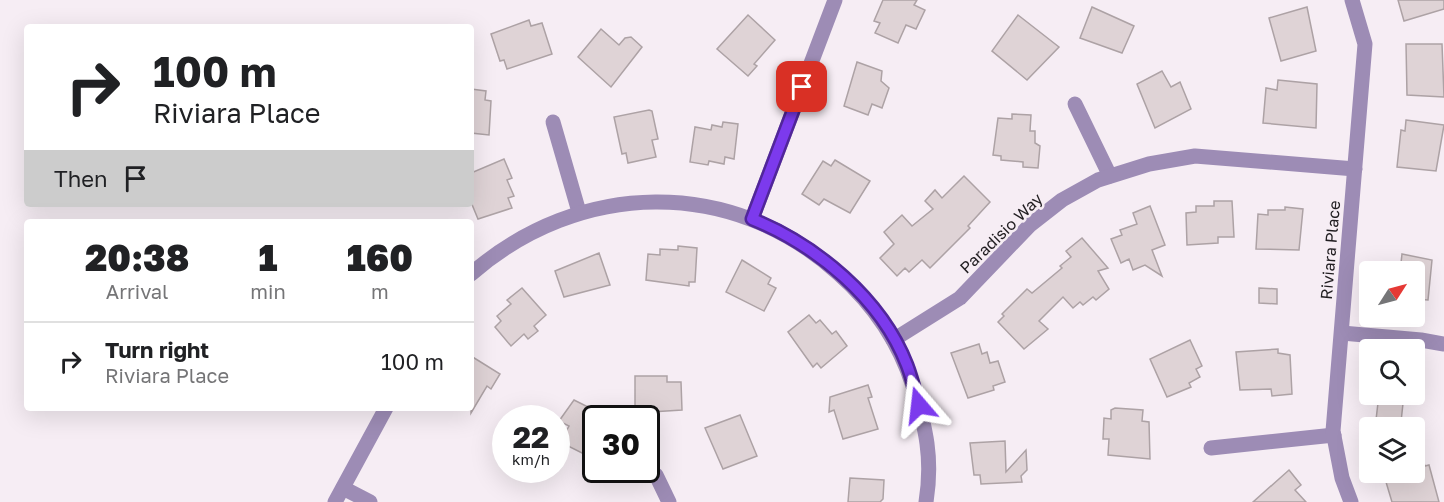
<!DOCTYPE html>
<html lang="en">
<head>
<meta charset="utf-8">
<style>
  :root { --surface:#fff; --page:#f2f2f2; --text:#202124; --muted:#757577; --line:#e0e0e0 }
  body { margin:0; font-family:"Golos Text",sans-serif; background:var(--page); color:var(--text); height:100vh; display:flex; flex-direction:column; font-size:22px; white-space:nowrap }
  * { box-sizing:border-box; margin:0 }
  p { font-size:20px; color:var(--muted) }
  .icon { flex:none; width:33px; height:33px; fill:none; stroke:currentColor; stroke-width:2; stroke-linecap:round; stroke-linejoin:round }
  .map { position:relative; flex:1; overflow:hidden }
  .details { position:absolute; left:24px; top:219px; width:450px; height:192px; display:flex; flex-direction:column; background:var(--surface); border-radius:6px; box-shadow:0 6px 24px #0002 }
  .details>* { flex:none }
  .top-card { position:absolute; left:24px; top:24px; width:450px; height:183px; border-radius:6px; box-shadow:0 6px 24px #0002; background:#fff; color:var(--text); overflow:hidden }
  .needle { width:39px; rotate:54deg }
  .controls { position:absolute; left:1359px; top:261px; display:grid; gap:12px }
  .controls a { display:grid; place-items:center; width:66px; height:66px; border-radius:6px; background:var(--surface); box-shadow:0 6px 24px #0002; font-size:30px }
  .speed { position:absolute; left:492px; top:405px; display:flex; gap:12px; font-size:30px; font-weight:700; text-align:center }
  .speed>* { display:grid; place-content:center; width:78px; height:78px; border-radius:50%; background:var(--surface); box-shadow:0 6px 24px #0002; line-height:1 }
  .speed small { font-size:15px; font-weight:400 }
  .speed .limit { border:3px solid #111; border-radius:9px; background:#fff; color:#111 }
  .pin { position:absolute; display:grid; place-items:center; width:51px; height:51px; color:#fff; margin:-26px; border-radius:12px; box-shadow:0 3px 9px #0006 }
  .me { position:absolute; width:66px; margin:-33px; rotate:343deg; stroke-linejoin:round; filter:drop-shadow(0 0 4px #0008) }
  .turn { display:flex; align-items:center; gap:21px; height:126px; padding:0 30px; font-size:27px }
  .turn .icon { width:78px; height:78px; stroke-width:2.5 }
  .turn b { display:block; font-size:42px; line-height:51px }
  .then { display:flex; align-items:center; height:57px; padding:0 30px; background:#0003; gap:12px; font-size:22px }
  .eta { display:flex; justify-content:space-evenly; align-items:center; height:102px; text-align:center }
  .eta b { font-size:36px; font-weight:800; line-height:42px }
  ul { padding:0; list-style:none }
  li { display:flex; align-items:center; gap:18px; height:78px; padding:0 30px; border-top:2px solid var(--line) }
  li div { flex:1 }
  li b { display:block; font-size:22px }
  li em { font-style:normal }
  .map>svg:first-child { display:block }
  .building { fill:#dfd3d6; stroke:#ada2a5; stroke-width:1.5 }
  .lines { fill:none; stroke-linecap:round; stroke-linejoin:round }
  .street { stroke:#9d8cb5; stroke-width:15 }
  .route-casing { stroke:#51269a; stroke-width:15 }
  .route { stroke:#7c3aed; stroke-width:10 }
  .labels { text-anchor:middle; stroke-width:5; stroke-linejoin:round; paint-order:stroke }
  .street-label { font-size:16px; fill:#211e21; stroke:#f6edf4 }
</style>
</head>
<body>
<div class="map">
<svg width="1444" height="502" viewBox="0 0 1444 502">
  <rect width="100%" height="100%" fill="#f6edf4"/>
  <!-- building -->
  <g class="building">
    <path d="M883 0H917L914 5 925 10 916 29 906 25 898 43 875 33 880 23 874 21Z"/>
    <path d="M1398 0H1444V9L1404 21Z"/>
    <path d="M1092 7 1134 26 1122 53 1080 38Z"/>
    <path d="M1307 7 1316 51 1281 61 1269 18Z"/>
    <path d="M748 15 775 40 754 64 757 66 748 76 717 49Z"/>
    <path d="M1018 15 1059 47 1027 80 992 51Z"/>
    <path d="M529 20 531 26 542 23 552 54 507 69 504 60 500 61 491 34Z"/>
    <path d="M601 29 619 45 625 38 631 37 642 47 611 87 578 57Z"/>
    <path d="M1406 44H1442L1444 97 1407 95Z"/>
    <path d="M857 62 882 71 881 81 889 88 882 108 872 104 868 115 844 106Z"/>
    <path d="M1162 71 1171 87 1180 82 1191 109 1155 128 1137 84Z"/>
    <path d="M1278 80 1317 84 1316 128 1263 123 1266 88 1277 90Z"/>
    <path d="M471 89 486 91 485 100 491 101 489 135 471 133Z"/>
    <path d="M649 110 652 111 658 139 652 140 656 157 628 163 626 153 622 154 614 117Z"/>
    <path d="M1012 114 1031 115 1030 131H1035V143L1040 146 1038 168 1023 167V162L1001 160V156L993 155 998 118 1012 119Z"/>
    <path d="M1406 120 1444 125 1436 171 1397 167 1401 130 1405 131Z"/>
    <path d="M723 122 738 124 734 159 725 157 724 164 709 161 708 165 690 162 695 127 711 130 712 125 722 127Z"/>
    <path d="M504 159 512 178 507 180 514 196 508 198 512 208 478 219 471 202V173Z"/>
    <path d="M835 160 870 181 850 213 824 199 819 205 802 194 823 161 831 166Z"/>
    <path d="M964 176 990 202 968 226 970 228 930 268 922 260 909 272 905 268 897 276 880 258 894 244 884 232 902 215 912 226 933 209 925 201 935 190 942 198Z"/>
    <path d="M1214 201H1232L1234 237H1218V243L1187 245 1186 213 1196 212V206H1214Z"/>
    <path d="M1150 206 1165 245 1152 250 1162 276 1145 265 1133 270 1129 259 1121 263 1111 239 1122 235 1120 230 1137 224 1133 213Z"/>
    <path d="M1285 207 1303 209 1299 250 1256 249 1258 214 1268 215V210H1285Z"/>
    <path d="M1082 238 1108 268 1098 271 1109 289 1096 300 1093 297 1083 305 1080 302 1073 308 1063 297 1039 321 1048 329 1024 349 998 322 1004 316 1002 314 1027 289 1032 293 1062 268 1060 266 1071 257 1066 251Z"/>
    <path d="M678 246 697 248 695 282H689V286L646 280 648 254 660 255V249L678 250Z"/>
    <path d="M599 253 610 285 564 297 555 271Z"/>
    <path d="M1402 254 1432 260 1428 300 1414 299V272H1400Z"/>
    <path d="M742 260 771 278 768 284 776 288 764 311 726 292Z"/>
    <path d="M522 288 546 315 534 326 538 331 528 339 524 334 511 346 495 327 501 321 497 316 511 304 507 300Z"/>
    <path d="M1259 288 1277 289V304L1259 303Z"/>
    <path d="M809 315 816 323 820 320 832 334 836 331 847 346 821 368 817 363 813 367 788 332Z"/>
    <path d="M1190 340 1202 366 1196 369 1200 377 1189 383 1191 387 1167 397 1150 359Z"/>
    <path d="M979 344 982 354 987 352 990 363 998 361 1005 382 993 386 994 390 968 398 951 353Z"/>
    <path d="M1278 349V353L1290 355 1292 394 1272 396 1271 389 1240 390 1236 352Z"/>
    <path d="M471 356 500 374 491 389 487 386 471 413Z"/>
    <path d="M635 376H667V382H681L682 410 635 413Z"/>
    <path d="M868 385 872 397 868 398 878 429 843 439 834 410 829 412 830 397Z"/>
    <path d="M1379 394H1404L1401 422 1376 420Z"/>
    <path d="M574 400 596 411V460L560 442 569 426 559 421Z"/>
    <path d="M1115 408 1143 410 1142 421 1149 422 1150 459 1108 455 1109 439H1103L1104 418 1111 419V410Z"/>
    <path d="M740 415 757 456 723 469 705 428Z"/>
    <path d="M1005 441 1006 472 1026 450 1027 470 1021 476 1022 482 981 484 980 475H974L970 443Z"/>
    <path d="M1414 441H1417L1425 466 1429 465 1439 502H1392L1383 472H1414Z"/>
    <path d="M1289 470 1301 485 1295 490 1306 502H1253Z"/>
    <path d="M850 478 884 480 883 499 880 502H848Z"/>
  </g>
  <g class="lines">
    <!-- street -->
    <g class="street">
      <path d="M1075 104 1110 176"/>
      <path d="M553 122 579 212"/>
      <path d="M752 219 835 0"/>
      <path d="M471 274C579 180 732 176 839 274 874 305 899 342 913 386 926 428 933 459 926 502"/>
      <path d="M1342 333 1421 340 1444 344"/>
      <path d="M893 340 960 298 1030 225 1062 200 1098 180 1149 164 1195 156 1355 169"/>
      <path d="M1211 448 1334 435"/>
      <path d="M656 475 669 502"/>
      <path d="M343 488 370 502"/>
      <path d="M335 502 386 408"/>
      <path d="M1351 502 1342 478 1333 431 1365 44 1352 0"/>
    </g>
  </g>
  <g class="lines">
    <!-- route casing -->
    <g class="route-casing">
      <path id="route" d="M802 87 752 219C816 245 881 298 907 365 912 378 915 391 919 405"/>
    </g>
    <!-- route -->
    <use href="#route" class="route"/>
  </g>
  <g class="labels">
    <!-- street labels -->
    <g class="street-label">
      <text transform="translate(1001 233) rotate(-44)" y="6">Paradisio Way</text>
      <text transform="translate(1330 250) rotate(-85)" y="6">Riviara Place</text>
    </g>
  </g>
</svg>
<div class="controls">
<a><svg class="needle" viewBox="-14 -14 28 28"><path d="M0-13l5 13h-10z" fill="#e53935"/><path d="M0 13l5-13h-10z" fill="#757577"/></svg></a>
<a><svg class="icon" aria-label="search" viewBox="0 0 24 24"><circle cx="10" cy="10" r="6"/><path d="M15 15l6 6"/></svg></a>
<a><svg class="icon" aria-label="layers" viewBox="0 0 24 24"><path d="M12 4l9 5-9 5-9-5zM3 14l9 5 9-5"/></svg></a>
</div>
<div class="speed"><div>22<small>km/h</small></div><div class="limit">30</div></div>
<div class="pin" style="left:802px;top:87px;background:#d93025"><svg class="icon" aria-label="arrive" viewBox="0 0 24 24"><path d="M6 21V4h12l-3 4 3 4H6"/></svg></div>
<svg class="me" style="left:919px;top:405px" viewBox="-20 -20 40 40"><path d="M0-17L14 15 0 8-14 15z" fill="#7c3aed" stroke="#fff" stroke-width="4"/></svg>
<div class="top-card">
<div class="turn"><svg class="icon" aria-label="right" viewBox="0 0 24 24"><path d="M7 20v-9h11M14 6l5 5-5 5"/></svg><div><b>100 m</b>Riviara Place</div></div>
<div class="then">Then<svg class="icon" aria-label="arrive" viewBox="0 0 24 24"><path d="M6 21V4h12l-3 4 3 4H6"/></svg></div>
</div>
<section class="details">
<div class="eta">
<div><b>20:38</b><p>Arrival</p></div>
<div><b>1</b><p>min</p></div>
<div><b>160</b><p>m</p></div>
</div>
<ul>
<li><svg class="icon" aria-label="right" viewBox="0 0 24 24"><path d="M7 20v-9h11M14 6l5 5-5 5"/></svg><div><b>Turn right</b><p>Riviara Place</p></div><em>100 m</em></li>
</ul>
</section>
</div>
</body>
</html>
